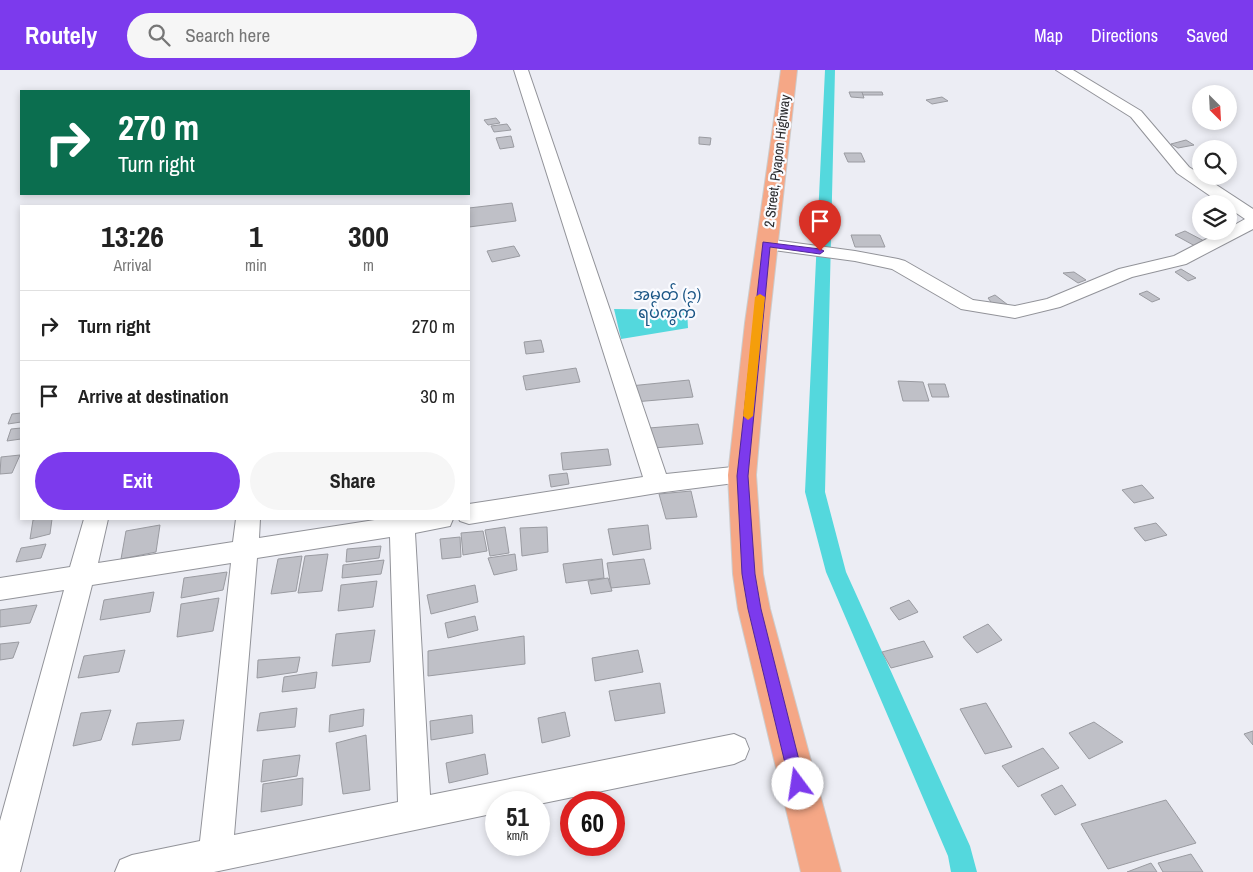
<!DOCTYPE html>
<html lang="en">
<head>
<meta charset="utf-8">
<style>
  :root { --surface:#fff; --page:#f6f6f6; --text:#222; --muted:#767676; --line:#e0e0e0; --accent:#7c3aed }
  body { margin:0; font-family:"Archivo Narrow","Noto Sans Myanmar",sans-serif; background:var(--page); color:var(--text); height:100vh; display:flex; flex-direction:column; font-size:19px; white-space:nowrap }
  * { box-sizing:border-box; margin:0 }
  p { font-size:16px; color:var(--muted) }
  .icon { flex:none; width:28px; height:28px; fill:none; stroke:currentColor; stroke-width:2; stroke-linecap:round; stroke-linejoin:round }
  .map { position:relative; flex:1; overflow:hidden }
  .details { position:absolute; left:20px; top:135px; width:450px; height:315px; display:flex; flex-direction:column; background:var(--surface); border-radius:0px; box-shadow:0 2px 8px #0003 }
  .details>* { flex:none }
  .top-card { position:absolute; left:20px; top:20px; width:450px; height:105px; border-radius:0px; box-shadow:0 2px 8px #0003; background:#0b6e4f; color:#fff; overflow:hidden }
  .needle { width:32px; rotate:156deg }
  .controls { position:absolute; left:1192px; top:15px; display:grid; gap:10px }
  .controls a { display:grid; place-items:center; width:45px; height:45px; border-radius:50%; background:var(--surface); box-shadow:0 2px 8px #0003; font-size:25px }
  .speed { position:absolute; left:485px; top:721px; display:flex; gap:10px; font-size:25px; font-weight:700; text-align:center }
  .speed>* { display:grid; place-content:center; width:65px; height:65px; border-radius:50%; background:var(--surface); box-shadow:0 2px 8px #0003; line-height:1 }
  .speed small { font-size:12px; font-weight:400 }
  .speed .limit { border:8px solid #d22; background:#fff; color:#111 }
  .pin { position:absolute; display:grid; place-items:center; width:42px; height:42px; color:#fff; margin:-51px -21px; border-radius:50% 50% 50% 0; rotate:-45deg; box-shadow:0 0 5px #0007 }
  .pin .icon { rotate:45deg }
  .me { position:absolute; width:55px; margin:-28px; rotate:346deg; stroke-linejoin:round; filter:drop-shadow(0 0 4px #0008) }
  .turn { display:flex; align-items:center; gap:18px; height:105px; padding:0 15px; font-size:22px }
  .turn .icon { width:65px; height:65px; stroke-width:2.5 }
  .turn b { display:block; font-size:35px; line-height:42px }
  .eta { display:flex; justify-content:space-evenly; align-items:center; height:85px; text-align:center }
  .eta b { font-size:30px; font-weight:700; line-height:35px }
  .action { display:flex; gap:10px; margin-top:auto; padding:10px 15px }
  .action a { flex:1; height:58px; border-radius:30px; background:var(--accent); color:#fff; font-size:20px; font-weight:700; line-height:58px; text-align:center }
  .action a+a { background:var(--page); color:var(--text) }
  ul { padding:0; list-style:none }
  li { display:flex; align-items:center; gap:15px; height:70px; padding:0 15px; border-top:1px solid var(--line) }
  li div { flex:1 }
  li b { display:block; font-size:19px }
  li em { font-style:normal }
  header { display:flex; align-items:center; gap:30px; box-sizing:border-box; height:70px; padding:0 25px; background:var(--accent); color:#fff }
  header strong { font-size:24px }
  nav { display:flex; gap:28px; margin-inline-start:auto; font-size:18px }
  .search { width:350px; height:45px; background:var(--page); display:flex; align-items:center; gap:12px; box-sizing:border-box; padding:0 18px; border-radius:28px; color:var(--muted); font-size:19px }
  .map>svg:first-child { display:block }
  .water { fill:#54d8dd }
  .lines { fill:none; stroke-linecap:round; stroke-linejoin:round }
  .canal { fill:#54d8dd; fill-rule:evenodd }
  .building { fill:#bfc0c7; stroke:#9a9ba1 }
  .minor-casing { stroke:#929399; stroke-width:2 }
  .major-casing { stroke:#cccccd; stroke-width:2 }
  .minor { fill:#fff; fill-rule:evenodd }
  .major { fill:#f5a786; fill-rule:evenodd }
  .route { fill:#7c3aed; stroke:#51269a }
  .slow { fill:#f59e0b }
  .labels { text-anchor:middle; stroke-width:4.5; stroke-linejoin:round; paint-order:stroke }
  .street-label { font-size:14px; fill:#2b2b2e; stroke:#fafbff }
  .quarter-label { font-size:16px; fill:#1a5585; stroke:#fafbff }
</style>
</head>
<body>
<header>
<strong>Routely</strong>
<div class="search"><svg class="icon" aria-label="search" viewBox="0 0 24 24"><circle cx="10" cy="10" r="6"/><path d="M15 15l6 6"/></svg>Search here</div>
<nav><a>Map</a><a>Directions</a><a>Saved</a></nav>
</header>
<div class="map">
<svg width="1253" height="802" viewBox="0 0 1253 802">
  <rect width="100%" height="100%" fill="#ecedf4"/>
  <!-- water -->
  <path class="water" d="M614 239 687 240 688 258 621 269Z"/>
  <g class="lines">
    <!-- canal -->
    <path class="canal" d="M825 0H835L825 422 846 502 970 776 977 802H951L948 786 826 502 805 422Z"/>
  </g>
  <!-- building -->
  <g class="building">
    <path d="M849 22H862L864 28 851 27Z"/>
    <path d="M862 22H882L883 25H863Z"/>
    <path d="M942 27 948 31 932 34 926 30Z"/>
    <path d="M496 48 500 53 488 55 484 50Z"/>
    <path d="M507 54 511 60 494 62 491 56Z"/>
    <path d="M511 66 514 77 500 79 496 68Z"/>
    <path d="M699 67 711 68 710 75 699 74Z"/>
    <path d="M1186 70 1194 75 1178 78 1171 74Z"/>
    <path d="M844 83H861L865 92H848Z"/>
    <path d="M512 133 516 151 469 157V138Z"/>
    <path d="M1185 161 1206 172 1195 176 1175 165Z"/>
    <path d="M851 165H880L885 177H855Z"/>
    <path d="M514 176 520 186 492 192 487 181Z"/>
    <path d="M1181 199 1196 208 1188 211 1175 202Z"/>
    <path d="M1074 202 1086 210 1078 213 1063 203Z"/>
    <path d="M1147 221 1160 229 1152 232 1139 224Z"/>
    <path d="M995 225 1008 235 994 236 988 228Z"/>
    <path d="M541 270 544 282 526 284 524 272Z"/>
    <path d="M576 298 580 312 526 320 523 306Z"/>
    <path d="M689 310 693 327 634 332 630 316Z"/>
    <path d="M898 311 923 312 929 331H903Z"/>
    <path d="M928 314H945L949 327H932Z"/>
    <path d="M21 343V352L8 354 12 344Z"/>
    <path d="M698 354 703 374 653 378 649 358Z"/>
    <path d="M21 358V369L7 371 11 359Z"/>
    <path d="M608 379 611 395 563 400 561 383Z"/>
    <path d="M20 385 12 403 0 404 1 387Z"/>
    <path d="M567 403 569 414 551 417 549 405Z"/>
    <path d="M1142 415 1154 428 1134 433 1122 420Z"/>
    <path d="M691 421 697 447 666 449 659 424Z"/>
    <path d="M38 449H52L50 464 30 469 33 450Z"/>
    <path d="M1156 453 1167 465 1145 471 1134 458Z"/>
    <path d="M160 455 156 482 121 489 126 461Z"/>
    <path d="M648 455 651 479 613 485 608 459Z"/>
    <path d="M505 457 509 483 490 486 485 460Z"/>
    <path d="M547 457 548 482 522 486 520 458Z"/>
    <path d="M483 461 487 481 463 485 461 463Z"/>
    <path d="M460 467 461 487 442 489 440 469Z"/>
    <path d="M46 474 41 488 16 492 21 478Z"/>
    <path d="M381 476 379 488 346 492 347 479Z"/>
    <path d="M328 484 322 521 298 523 305 486Z"/>
    <path d="M515 484 517 500 494 505 488 488Z"/>
    <path d="M302 486 296 521 271 524 278 489Z"/>
    <path d="M602 489 604 508 566 513 563 494Z"/>
    <path d="M644 489 650 514 611 518 607 493Z"/>
    <path d="M384 490 381 504 342 508 343 495Z"/>
    <path d="M227 502 223 520 181 528 184 508Z"/>
    <path d="M608 508 612 521 591 524 588 511Z"/>
    <path d="M377 511 373 537 338 541 341 515Z"/>
    <path d="M475 515 478 532 431 544 427 525Z"/>
    <path d="M154 522 150 542 100 550 104 530Z"/>
    <path d="M219 528 213 561 177 567 181 534Z"/>
    <path d="M909 530 918 542 899 550 890 538Z"/>
    <path d="M37 535 30 553 0 557V540Z"/>
    <path d="M475 546 478 560 448 568 445 553Z"/>
    <path d="M988 554 1002 570 977 583 963 567Z"/>
    <path d="M375 560 370 592 332 596 336 564Z"/>
    <path d="M524 566 525 594 428 606V581Z"/>
    <path d="M924 571 933 587 891 598 882 582Z"/>
    <path d="M19 572 13 588 0 590V574Z"/>
    <path d="M125 580 119 602 78 608 84 586Z"/>
    <path d="M638 580 643 602 595 611 592 588Z"/>
    <path d="M300 587 297 602 257 608 258 590Z"/>
    <path d="M317 602 315 618 282 622 284 607Z"/>
    <path d="M660 613 665 643 615 651 609 621Z"/>
    <path d="M986 633 1012 677 985 684 960 639Z"/>
    <path d="M297 638 295 657 257 661 260 643Z"/>
    <path d="M364 639 363 656 329 662 330 645Z"/>
    <path d="M111 640 101 670 73 676 81 643Z"/>
    <path d="M565 642 570 666 542 673 538 648Z"/>
    <path d="M472 645 473 663 431 670 430 651Z"/>
    <path d="M184 650 180 670 132 675 137 653Z"/>
    <path d="M1094 652 1123 672 1089 689 1069 663Z"/>
    <path d="M1253 661V675L1244 664Z"/>
    <path d="M366 665 370 720 343 724 336 673Z"/>
    <path d="M1043 678 1059 698 1018 717 1002 696Z"/>
    <path d="M485 684 488 704 449 713 446 693Z"/>
    <path d="M300 685 297 706 261 712 263 690Z"/>
    <path d="M303 708 302 735 261 742 263 714Z"/>
    <path d="M1062 715 1076 735 1055 745 1041 725Z"/>
    <path d="M1166 730 1196 773 1108 799 1081 754Z"/>
    <path d="M1191 784 1203 802H1163L1158 793Z"/>
    <path d="M1151 793 1157 802H1127Z"/>
  </g>
  <g class="lines">
    <!-- minor casing -->
    <g class="minor-casing">
      <g id="minor">
        <path d="M514 0H528L666 404 742 396 750 399 754 405 750 411 657 423 469 454 460 451 459 449H469V434L643 407Z"/>
        <path d="M1056 0H1073L1141 41 1189 97 1253 139V159L1186 194 1132 207 1060 237 1015 248 961 239 892 199 855 191 766 179 760 178 757 174 760 170 766 169 855 181 898 189 905 191 973 230 1015 236 1047 229 1119 199 1174 186 1222 161H1229V158L1245 149 1229 138V134H1222L1177 103 1131 47Z"/>
        <path d="M84 449H108L98 493 233 472 236 449H260L259 468 381 449H453L450 456 415 463 430 725 734 664 745 669 749 679 745 689 734 694 539 734V732H496V743L214 802H115L120 790 132 785 200 771 231 493 92 515 20 802H0V751L64 520 0 530V508L70 497ZM390 467 398 732 234 765 257 488Z"/>
      </g>
    </g>
    <!-- major casing -->
    <g class="major-casing">
      <path id="major" d="M781 0H797L769 253 756 405 763 504 770 539 841 802H801L738 539 733 504 728 405 745 253Z"/>
    </g>
    <!-- minor -->
    <use href="#minor" class="minor"/>
    <!-- major -->
    <use href="#major" class="major"/>
  </g>
  <!-- route -->
  <path class="route" d="M763 172 820 179 824 181 820 184 770 177 748 406 755 504 761 539 805 714 803 720 798 722 792 720 790 714 748 539 742 504 737 406Z"/>
  <!-- slow -->
  <path class="slow" d="M760 224 765 227 753 346 748 350 743 346 755 227Z"/>
  <g class="labels">
    <!-- street labels -->
    <g class="street-label">
      <text transform="translate(777 91) rotate(-83)" y="5">2 Street, Pyapon Highway</text>
    </g>
    <!-- quarter labels -->
    <g class="quarter-label">
      <text x="667" y="230">အမှတ် (၁)<tspan x="667" dy="18">ရပ်ကွက်</tspan></text>
    </g>
  </g>
</svg>
<div class="controls">
<a><svg class="needle" viewBox="-14 -14 28 28"><path d="M0-13l5 13h-10z" fill="#e53935"/><path d="M0 13l5-13h-10z" fill="#767676"/></svg></a>
<a><svg class="icon" aria-label="search" viewBox="0 0 24 24"><circle cx="10" cy="10" r="6"/><path d="M15 15l6 6"/></svg></a>
<a><svg class="icon" aria-label="layers" viewBox="0 0 24 24"><path d="M12 4l9 5-9 5-9-5zM3 14l9 5 9-5"/></svg></a>
</div>
<div class="speed"><div>51<small>km/h</small></div><div class="limit">60</div></div>
<div class="pin" style="left:820px;top:181px;background:#d93025"><svg class="icon" aria-label="arrive" viewBox="0 0 24 24"><path d="M6 21V4h12l-3 4 3 4H6"/></svg></div>
<svg class="me" style="left:798px;top:714px" viewBox="-20 -20 40 40"><circle r="19" fill="#fff"/><path d="M0-13L10 11 0 6-10 11z" fill="#7c3aed"/></svg>
<div class="top-card">
<div class="turn"><svg class="icon" aria-label="right" viewBox="0 0 24 24"><path d="M7 20v-9h11M14 6l5 5-5 5"/></svg><div><b>270 m</b>Turn right</div></div>
</div>
<section class="details">
<div class="eta">
<div><b>13:26</b><p>Arrival</p></div>
<div><b>1</b><p>min</p></div>
<div><b>300</b><p>m</p></div>
</div>
<ul>
<li><svg class="icon" aria-label="right" viewBox="0 0 24 24"><path d="M7 20v-9h11M14 6l5 5-5 5"/></svg><div><b>Turn right</b></div><em>270 m</em></li>
<li><svg class="icon" aria-label="arrive" viewBox="0 0 24 24"><path d="M6 21V4h12l-3 4 3 4H6"/></svg><div><b>Arrive at destination</b></div><em>30 m</em></li>
</ul>
<div class="action"><a>Exit</a><a>Share</a></div>
</section>
</div>
</body>
</html>
